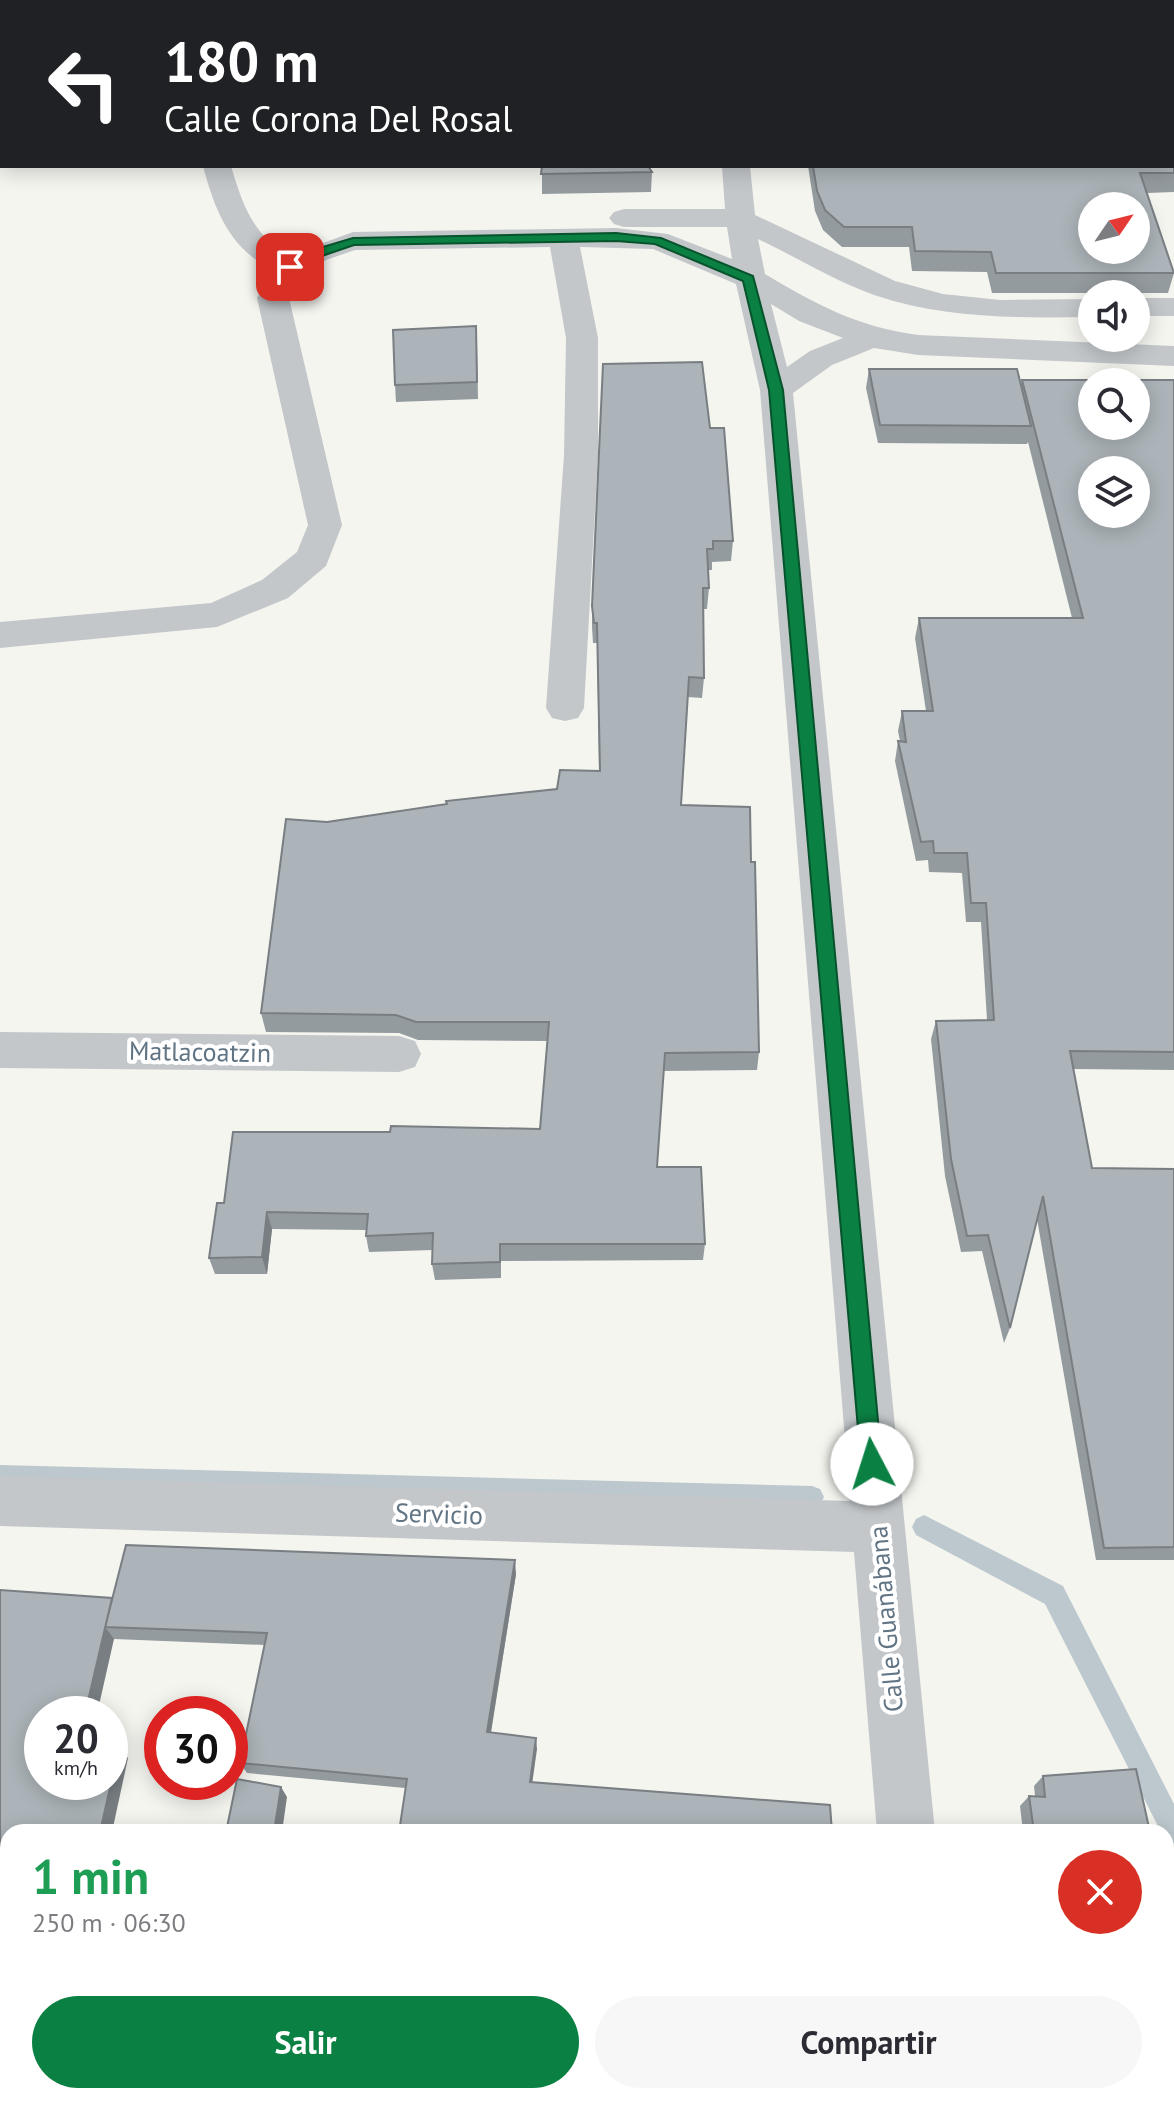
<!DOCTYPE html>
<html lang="es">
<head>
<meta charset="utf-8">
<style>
  :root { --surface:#fff; --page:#f7f7f7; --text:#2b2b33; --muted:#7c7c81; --accent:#0b8043 }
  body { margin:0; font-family:"PT Sans",sans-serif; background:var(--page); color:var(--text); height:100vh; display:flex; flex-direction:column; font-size:30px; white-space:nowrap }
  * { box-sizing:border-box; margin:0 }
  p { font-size:26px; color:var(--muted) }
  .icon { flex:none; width:44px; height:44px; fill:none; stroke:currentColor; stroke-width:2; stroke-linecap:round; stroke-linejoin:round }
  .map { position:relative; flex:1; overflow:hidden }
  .details { position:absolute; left:0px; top:1824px; width:1174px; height:280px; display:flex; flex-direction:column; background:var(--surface); border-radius:24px 24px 0 0; box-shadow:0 4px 20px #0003 }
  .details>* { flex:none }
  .guide { position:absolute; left:0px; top:0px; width:1174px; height:168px; box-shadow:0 4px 20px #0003; background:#202124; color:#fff; overflow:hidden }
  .needle { width:52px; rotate:55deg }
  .tools { position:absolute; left:1078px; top:192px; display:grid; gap:16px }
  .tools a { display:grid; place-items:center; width:72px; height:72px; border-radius:50%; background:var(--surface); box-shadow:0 4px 20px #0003; font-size:40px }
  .speed { position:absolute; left:24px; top:1696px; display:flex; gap:16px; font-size:40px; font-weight:700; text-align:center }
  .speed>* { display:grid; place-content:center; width:104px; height:104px; border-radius:50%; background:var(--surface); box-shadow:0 4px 20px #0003; line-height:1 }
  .speed small { font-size:20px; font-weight:400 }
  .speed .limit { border:12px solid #d22; background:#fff; color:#111 }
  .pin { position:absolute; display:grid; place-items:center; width:68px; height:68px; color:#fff; margin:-34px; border-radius:16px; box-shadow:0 4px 12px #0006 }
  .me { position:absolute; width:88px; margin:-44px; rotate:355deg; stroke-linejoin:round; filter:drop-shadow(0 0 6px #0008) }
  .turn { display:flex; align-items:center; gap:28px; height:168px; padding:0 32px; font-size:36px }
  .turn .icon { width:104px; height:104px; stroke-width:2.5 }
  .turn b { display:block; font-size:56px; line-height:68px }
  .round { display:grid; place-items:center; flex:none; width:84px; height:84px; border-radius:42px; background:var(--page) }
  .summary { display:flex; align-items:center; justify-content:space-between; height:136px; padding:0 32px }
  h1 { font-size:48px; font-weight:700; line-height:60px; color:#1e9e55 }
  .button { display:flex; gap:16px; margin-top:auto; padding:16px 32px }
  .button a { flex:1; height:92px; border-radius:48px; background:var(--accent); color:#fff; font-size:32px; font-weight:700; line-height:92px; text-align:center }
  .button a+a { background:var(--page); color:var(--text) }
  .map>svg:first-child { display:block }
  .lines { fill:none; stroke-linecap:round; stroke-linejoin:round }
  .stream { fill:#bcc8cd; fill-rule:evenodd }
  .minor { fill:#c3c7ca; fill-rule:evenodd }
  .wall { fill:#949b9f }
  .shaded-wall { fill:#787e82 }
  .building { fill:#acb4b9; stroke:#787e82; stroke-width:2; fill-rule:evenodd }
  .route { fill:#0b8043; stroke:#07532c; stroke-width:2 }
  .labels { text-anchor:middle; stroke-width:8; stroke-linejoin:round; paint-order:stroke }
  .street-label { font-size:26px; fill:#617484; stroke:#fff }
</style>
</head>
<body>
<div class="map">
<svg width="1174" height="2104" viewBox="0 0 1174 2104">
  <rect width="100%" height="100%" fill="#f5f5f0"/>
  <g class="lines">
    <!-- stream -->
    <g class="stream">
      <path d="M0 1465 812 1486 820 1489 824 1497 820 1505 812 1508 0 1487Z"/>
      <path d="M924 1515 1063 1586 1174 1804V1844L1166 1841V1832H1161L1045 1604 916 1535 912 1527 916 1519Z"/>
    </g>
    <!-- minor -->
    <g class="minor">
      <path d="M114 0H144L113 2Z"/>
      <path d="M344 0H372L343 2Z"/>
      <path d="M1114 0H1140L1141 2H1115Z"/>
      <rect x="0" y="40" width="2" height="16"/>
      <rect x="0" y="85" width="2" height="17"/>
      <path d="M203 166H231C242 203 253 237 290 255L353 232 616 228 668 234 732 259 727 227H624L614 224 609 218 614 212 624 209H725L722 166H750L755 215 895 281 943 294 1000 300 1092 299V317C1018 318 945 319 874 295 835 281 796 257 758 239L765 274C817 305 858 327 918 335L1174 346V366L918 355 874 348 832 365 793 393 935 1832H877L854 1552 0 1526V1476L850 1501 760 390 736 284 653 249 580 247 598 338V455L584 708 578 718 565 721 552 718 546 708 564 455 566 338 550 247 355 250 326 260 305 272 294 285 289 298 342 525 326 566 288 598 217 627 0 648V622L211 603 262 580 297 552 308 525 257 298 273 270C230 249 215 211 203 166ZM771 304 799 321 843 338 810 351 787 367Z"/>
      <rect x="1136" y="298" width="38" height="18"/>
      <path d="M0 1032 399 1036 415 1041 421 1054 415 1067 399 1072 0 1068Z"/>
      <path d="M900 2096H962L963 2104H901Z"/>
    </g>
  </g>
  <!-- wall -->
  <g class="wall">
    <path d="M1163 0H1174V27L1172 22V2H1164Z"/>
    <path d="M1174 95V192L1147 193 1174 273 1168 293H992L987 272 912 271 909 247H842L823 230 815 211 808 166H1172Z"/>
    <path d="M542 166 652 172 651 192 542 194Z"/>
    <path d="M477 343 478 399 396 402 395 385Z"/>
    <path d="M869 369 1021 384 1022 380H1174V1070L1073 1069 1092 1168 1174 1169V1560H1096L1037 1219 1010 1328 1004 1343 982 1251 961 1252 945 1176 931 1039 936 1021 987 1020 981 922H966L962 873 929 872 928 860 916 861 895 761 898 741H900L898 731 902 711H926L915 638 919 618H1072L1028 442 1027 444 878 443 866 388Z"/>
    <path d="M710 428 733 541 731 561 712 562V570H708L709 588 707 609H703L704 678 702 698 688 697 681 805 751 862 759 1052 757 1070 664 1071 657 1167 705 1244 703 1260 501 1261V1278L435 1280 432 1264 433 1250 369 1252 366 1236V1230L272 1229 267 1274H215L209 1258 224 1203 390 1132 540 1129 547 1041 418 1040 399 1033 266 1032 261 1013 327 822 557 789 599 771 597 643H593L592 627V606Z"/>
    <path d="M516 1574 491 1733 537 1749 405 1788 247 1773 240 1763 265 1645 114 1639 42 1782 128 1758 8 1832V2096L0 2104V1590L112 1598Z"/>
    <path d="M1043 1776 1150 1832H1023L1020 1806 1029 1796H1035L1034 1786Z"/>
    <path d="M11 2096H828L852 2104H113Z"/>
    <path d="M1097 2096H1166L1174 2104H1098Z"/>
  </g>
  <!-- shaded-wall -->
  <g class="shaded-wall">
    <path d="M267 1212 272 1229 267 1274 262 1257Z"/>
    <path d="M515 1560 516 1574 489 1743 487 1732Z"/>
    <path d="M105 1627 114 1639 97 1714H85Z"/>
    <path d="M536 1738 537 1749 531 1792 530 1782Z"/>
    <path d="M119 1748 128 1758 112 1832H100Z"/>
    <path d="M281 1787 287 1797 282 1832H274Z"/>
    <path d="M0 2093 7 2096 5 2104H0Z"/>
  </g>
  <!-- building -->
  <g class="building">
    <path d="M546 0H1056L1057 2H546Z"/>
    <path d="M1172 95H1174V173H1140L1174 273H996L991 252 915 251 912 227H844L825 210 817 191 813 166H1172ZM1092 206H1136V250H1092Z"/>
    <path d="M542 166H648L652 172 541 174Z"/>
    <path d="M476 326 477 382 395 385 393 330Z"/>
    <path d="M702 362 710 428H724L733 541H713V549H707L709 588H703L704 678 689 677 681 805 750 807 751 862H755L759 1052 665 1053 657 1167H701L705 1244H500V1262L432 1264 433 1233 366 1236 368 1214 267 1212 262 1257 209 1258 217 1203H224L233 1132H390L391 1126 540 1129 549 1022H416L396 1015 261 1013 286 819 327 822 447 804 446 801 557 789 560 770 600 771 597 623H594L592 606 603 364Z"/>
    <path d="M869 369H1017L1031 426 880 425Z"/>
    <path d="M1022 380H1174V1052L1070 1051 1092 1168 1174 1169V1547L1104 1548 1043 1196 1010 1328 988 1235 967 1236 951 1159 936 1021 994 1020 986 903H971L967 853H934L933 841 921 842 898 741 906 742 902 711H933L919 618H1083ZM1092 382H1136V426H1092ZM1092 470H1136V514H1092Z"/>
    <path d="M126 1545 515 1560 487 1732 536 1738 530 1782 830 1805 832 1832H399L407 1779 240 1763 267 1633 105 1627Z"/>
    <path d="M0 1590 112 1598 85 1714H42V1782H110V1747L119 1748 100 1832H8V2092H0Z"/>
    <path d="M1136 1769 1150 1832H1034L1029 1796 1045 1797 1043 1776Z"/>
    <path d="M237 1779 281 1787 274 1832H226Z"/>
    <path d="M1166 1902 1174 1937V2104H1110L1109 2096H1166Z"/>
    <path d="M56 2096H828L852 2100V2104H116L117 2101Z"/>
  </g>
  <!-- route -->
  <path class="route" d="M616 233 661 238 753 276 783 390 882 1464 879 1471 872 1474 864 1471 861 1464 769 390 743 281 655 244 616 241 354 245 322 256 294 270 283 267 313 250 353 238Z"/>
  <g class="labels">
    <!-- street labels -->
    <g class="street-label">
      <text transform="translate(200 1052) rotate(1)" y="9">Matlacoatzin</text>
      <text transform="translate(439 1514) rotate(2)" y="9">Servicio</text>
      <text transform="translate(886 1619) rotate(-95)" y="9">Calle Guanábana</text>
    </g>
  </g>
</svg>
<div class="tools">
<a><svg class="needle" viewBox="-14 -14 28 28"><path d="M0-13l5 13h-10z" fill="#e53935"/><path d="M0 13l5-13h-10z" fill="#7c7c81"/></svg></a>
<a><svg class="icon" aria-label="sound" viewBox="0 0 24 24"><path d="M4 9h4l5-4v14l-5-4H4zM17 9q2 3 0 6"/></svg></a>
<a><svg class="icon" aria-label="search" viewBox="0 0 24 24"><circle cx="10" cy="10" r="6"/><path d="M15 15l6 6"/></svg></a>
<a><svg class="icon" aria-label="layers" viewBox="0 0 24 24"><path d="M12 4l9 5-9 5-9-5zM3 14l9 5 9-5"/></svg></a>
</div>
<div class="speed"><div>20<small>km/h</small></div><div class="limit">30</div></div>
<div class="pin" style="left:290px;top:267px;background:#d93025"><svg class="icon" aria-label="arrive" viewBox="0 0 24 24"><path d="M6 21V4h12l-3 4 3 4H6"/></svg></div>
<svg class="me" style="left:872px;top:1464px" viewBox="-20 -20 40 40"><circle r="19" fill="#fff"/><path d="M0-13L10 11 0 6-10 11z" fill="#0b8043"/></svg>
<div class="guide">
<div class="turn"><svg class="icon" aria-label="left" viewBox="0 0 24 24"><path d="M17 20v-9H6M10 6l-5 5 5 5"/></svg><div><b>180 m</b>Calle Corona Del Rosal</div></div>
</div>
<section class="details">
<div class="summary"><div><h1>1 min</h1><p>250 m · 06:30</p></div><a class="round" style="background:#d93025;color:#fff"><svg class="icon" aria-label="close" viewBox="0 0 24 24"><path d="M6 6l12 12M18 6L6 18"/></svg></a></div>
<div class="button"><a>Salir</a><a>Compartir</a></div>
</section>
</div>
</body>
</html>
